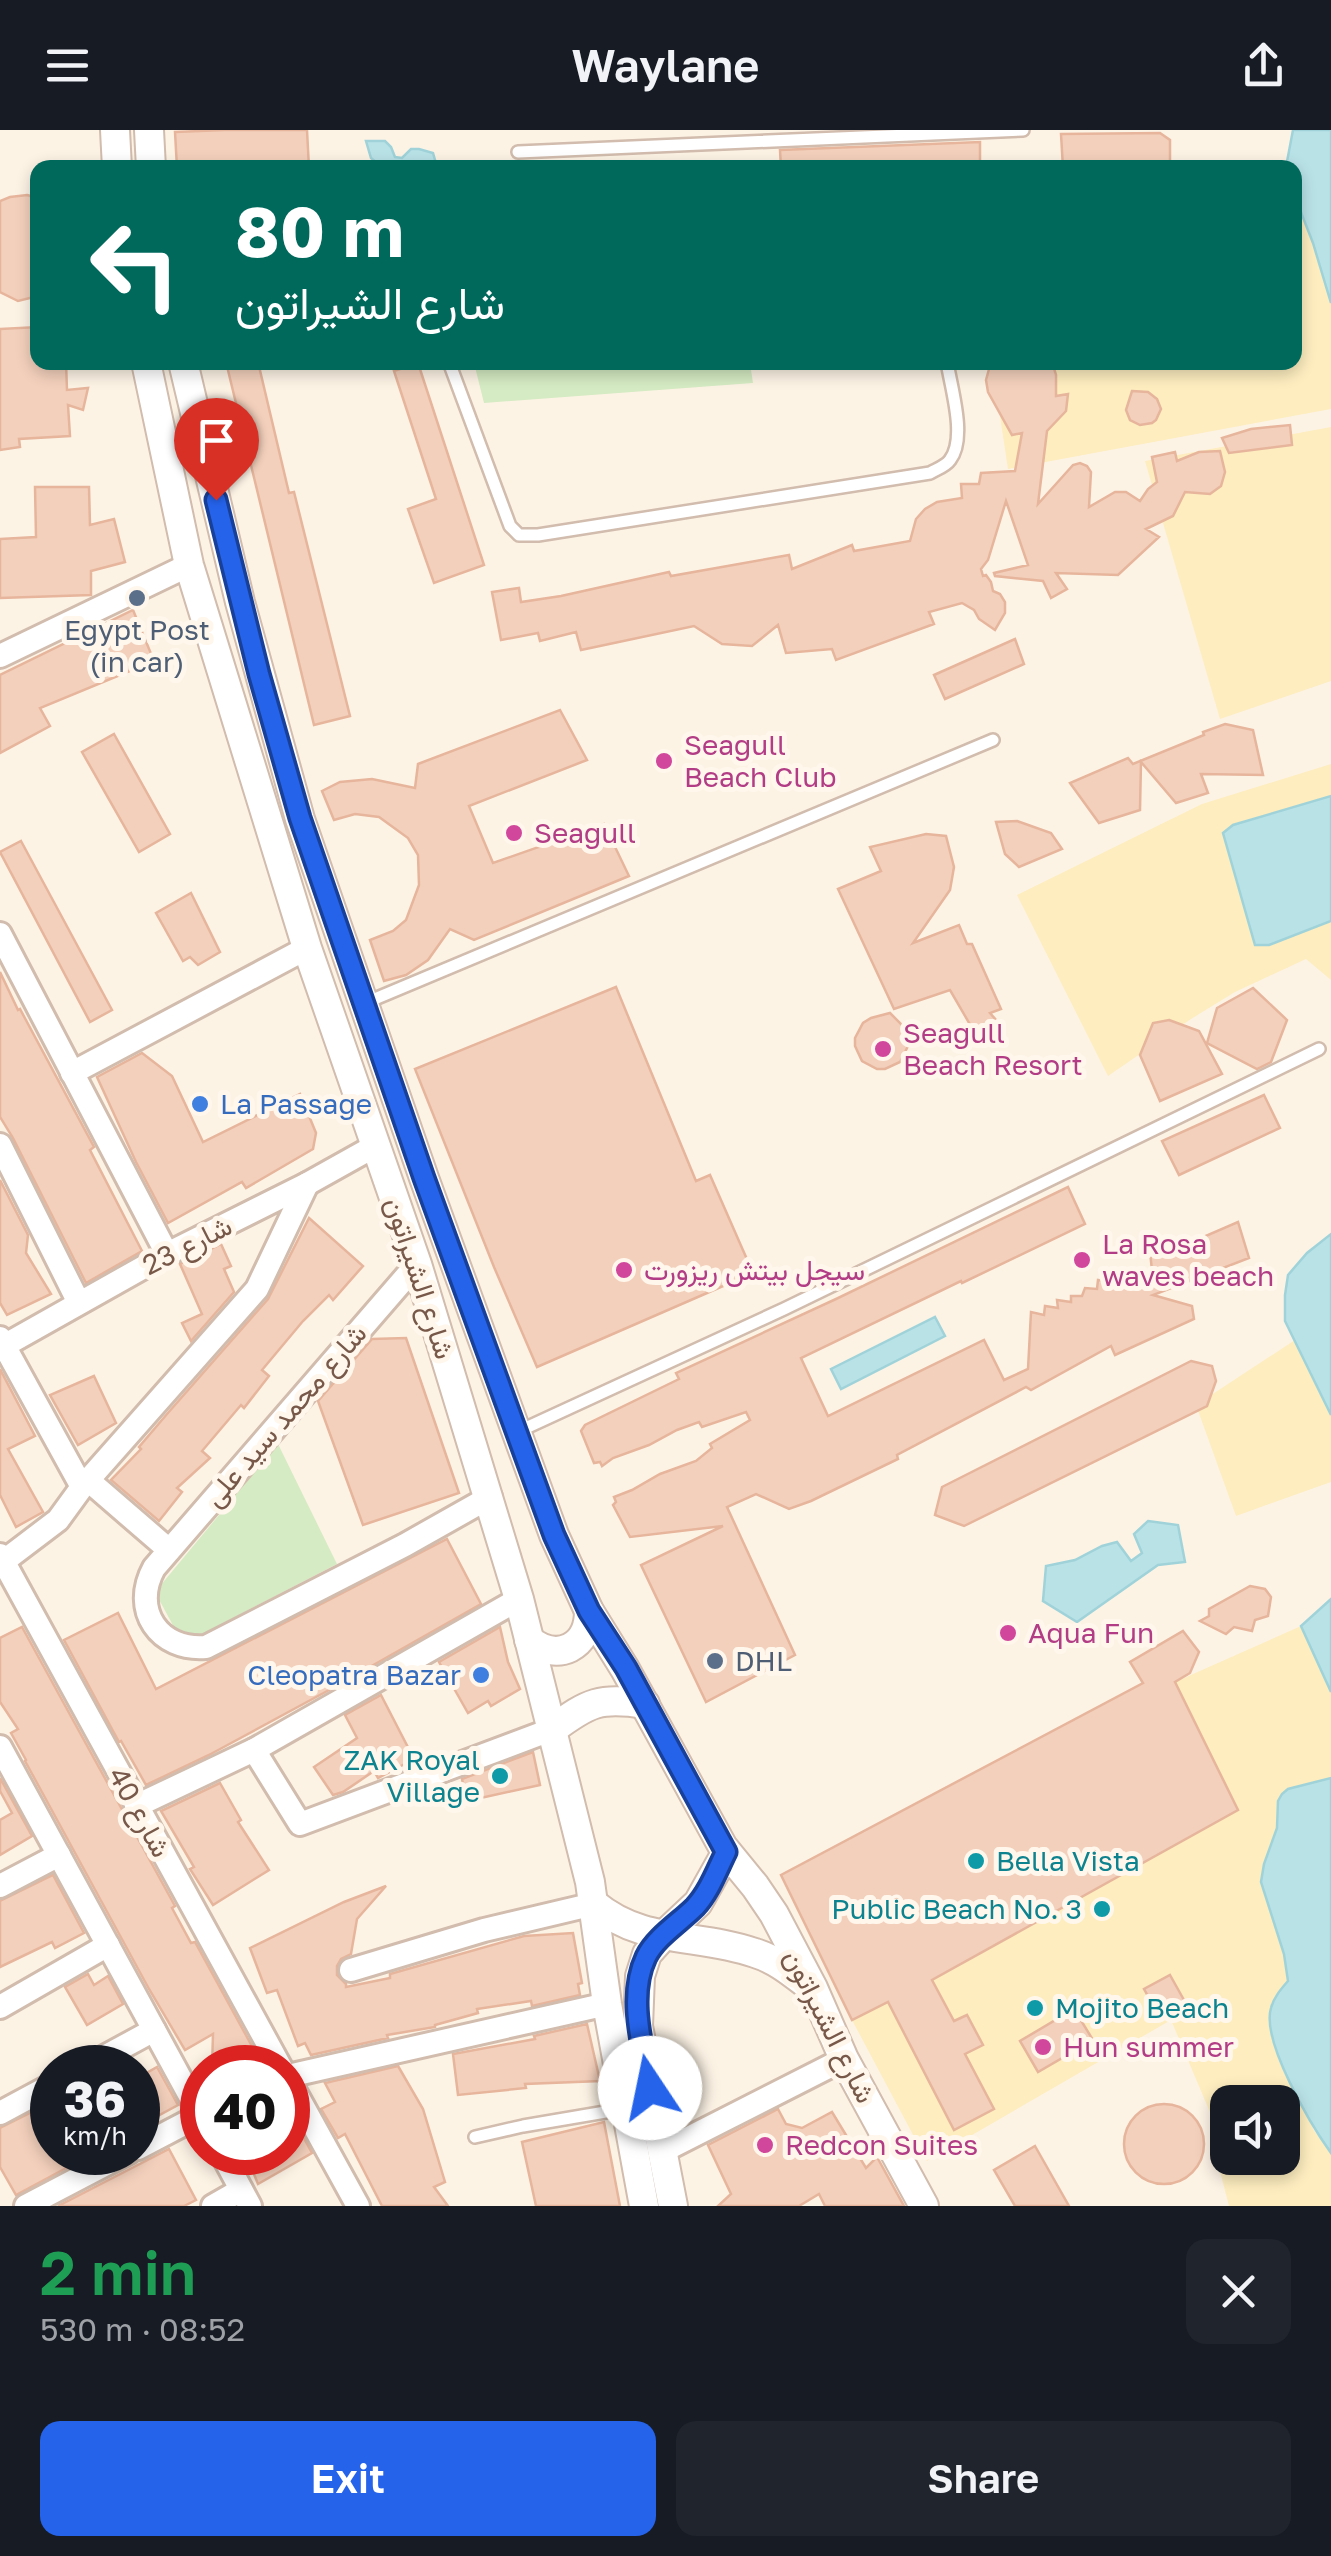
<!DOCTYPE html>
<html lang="en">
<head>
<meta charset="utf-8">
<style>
  :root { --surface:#171b24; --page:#20242c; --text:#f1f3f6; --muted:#9ea1a6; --accent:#2563eb }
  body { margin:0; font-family:"Golos Text",Vazirmatn,sans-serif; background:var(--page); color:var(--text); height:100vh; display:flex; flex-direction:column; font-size:38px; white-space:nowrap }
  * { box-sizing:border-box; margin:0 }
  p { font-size:32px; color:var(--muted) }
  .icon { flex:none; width:55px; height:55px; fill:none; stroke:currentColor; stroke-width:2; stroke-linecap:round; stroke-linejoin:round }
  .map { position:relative; height:2076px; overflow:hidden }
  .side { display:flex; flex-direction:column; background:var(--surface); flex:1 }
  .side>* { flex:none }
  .hud { position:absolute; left:30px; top:30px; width:1272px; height:210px; border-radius:20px; box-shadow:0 5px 15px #0003; background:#00695c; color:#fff; overflow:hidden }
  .fabs { position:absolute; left:1210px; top:1955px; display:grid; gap:20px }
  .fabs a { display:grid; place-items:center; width:90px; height:90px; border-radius:20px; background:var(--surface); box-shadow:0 5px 15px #0003; font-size:50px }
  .speed { position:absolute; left:30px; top:1915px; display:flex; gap:20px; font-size:50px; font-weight:700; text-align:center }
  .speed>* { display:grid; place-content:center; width:130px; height:130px; border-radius:50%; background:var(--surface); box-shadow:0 5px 15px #0003; line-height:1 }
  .speed small { font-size:25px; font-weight:400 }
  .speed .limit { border:15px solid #d22; background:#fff; color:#111 }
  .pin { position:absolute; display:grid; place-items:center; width:85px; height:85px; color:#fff; margin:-102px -42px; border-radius:50% 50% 50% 0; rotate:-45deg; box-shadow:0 0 10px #0007 }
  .pin .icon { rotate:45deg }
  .me { position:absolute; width:110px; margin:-55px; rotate:349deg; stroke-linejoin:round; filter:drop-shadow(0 0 8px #0008) }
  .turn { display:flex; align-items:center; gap:35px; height:210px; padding:0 40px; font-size:45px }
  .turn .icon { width:130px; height:130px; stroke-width:2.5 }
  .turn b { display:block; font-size:70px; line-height:85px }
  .round { display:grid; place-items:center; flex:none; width:105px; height:105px; border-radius:20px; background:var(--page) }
  .head { display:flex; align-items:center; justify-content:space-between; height:170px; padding:0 40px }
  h1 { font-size:60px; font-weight:600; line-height:75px; color:#1e9e55 }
  .button { display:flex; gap:20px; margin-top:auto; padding:20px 40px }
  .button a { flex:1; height:115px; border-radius:20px; background:var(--accent); color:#fff; font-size:40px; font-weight:600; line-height:115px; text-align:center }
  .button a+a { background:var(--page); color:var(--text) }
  header { display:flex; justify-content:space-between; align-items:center; height:130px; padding:0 40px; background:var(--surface); font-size:45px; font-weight:600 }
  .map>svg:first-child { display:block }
  .green { fill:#d5ebc3 }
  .sand { fill:#fdedbf; fill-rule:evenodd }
  .water { fill:#b9e2e7; stroke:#9fd3d9; stroke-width:2.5 }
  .building { fill:#f3d0bc; stroke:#e6b59c; stroke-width:2.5 }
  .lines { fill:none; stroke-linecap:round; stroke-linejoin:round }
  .service-casing { stroke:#d1bcad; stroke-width:16 }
  .minor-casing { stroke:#d1bcad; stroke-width:28 }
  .tertiary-casing { stroke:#d1bcad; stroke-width:32 }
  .service { stroke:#fff; stroke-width:11 }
  .minor { stroke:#fff; stroke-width:22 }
  .tertiary { stroke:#fff; stroke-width:28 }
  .route-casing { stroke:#184099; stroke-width:25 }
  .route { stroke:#2563eb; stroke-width:18 }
  .service-dot { fill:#5c6f8a; stroke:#fff7ec; stroke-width:4 }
  .hotel-dot { fill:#d1479c; stroke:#fff7ec; stroke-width:4 }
  .shop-dot { fill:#3f7fe0; stroke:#fff7ec; stroke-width:4 }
  .culture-dot { fill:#0f9aa8; stroke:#fff7ec; stroke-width:4 }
  .labels { text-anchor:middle; stroke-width:10; stroke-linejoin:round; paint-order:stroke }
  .service-label { font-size:28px; fill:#4e5e75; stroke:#fff7ec }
  .hotel-label { font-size:28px; fill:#b23c85; stroke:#fff7ec; text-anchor:start }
  .shop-label { font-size:28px; fill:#366cbe; stroke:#fff7ec; text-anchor:start }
  .street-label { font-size:28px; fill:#775849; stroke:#fff7ec }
  .culture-label { font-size:28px; fill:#0d838f; stroke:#fff7ec; text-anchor:end }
</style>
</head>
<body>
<header><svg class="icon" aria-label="menu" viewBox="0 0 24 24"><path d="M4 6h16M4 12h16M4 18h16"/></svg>Waylane<svg class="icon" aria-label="share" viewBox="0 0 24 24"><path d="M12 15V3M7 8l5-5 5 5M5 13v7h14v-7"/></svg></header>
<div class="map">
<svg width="1331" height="2076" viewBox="0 0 1331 2076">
  <rect width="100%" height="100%" fill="#fdf3e5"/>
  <!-- green -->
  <g class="green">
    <path d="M474 233H750L753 253 484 273Z"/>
    <path d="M278 1314 337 1434 183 1514 155 1462Z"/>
  </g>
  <!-- sand -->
  <g class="sand">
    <path d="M1295 67 1313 113 1331 173V279L1008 339 992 233 1295 232Z"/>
    <path d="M1331 297V551L1220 589 1145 331Z"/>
    <path d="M1331 634V666L1233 695 1269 815 1331 791V850L1306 829 1235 862 1191 889 1108 946 1017 765 1202 674Z"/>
    <path d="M1295 1210 1331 1285V1352L1236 1386 1196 1275Z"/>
    <path d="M1301 1496 1331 1562V1648L1288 1659 1278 1671 1277 1698 1264 1734 1261 1752 1284 1824 1288 1851 1278 1863 1313 1999 1331 2023V2076H1229L1221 2045 1215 1994 1171 1890 927 2031 852 1890 952 1840 1238 1680 1175 1552ZM1228 1972H1282V2028H1228Z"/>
  </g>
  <!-- water -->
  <g class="water">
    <path d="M1293 0H1331V173L1313 113 1295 67V38L1286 37Z"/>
    <path d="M366 11H385L391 17 395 27 402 28 411 19H419L433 23 437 37H382L371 28Z"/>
    <path d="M1331 666V791L1269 815H1255L1223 703 1233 695Z"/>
    <path d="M1331 1104V1285L1285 1191V1165L1288 1145 1307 1123Z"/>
    <path d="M935 1187 945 1206 841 1259 831 1239Z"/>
    <path d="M1148 1391 1178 1395 1185 1432 1158 1435 1077 1492 1043 1471 1046 1436 1075 1430 1102 1416 1117 1412 1131 1431 1142 1423 1134 1404Z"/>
    <path d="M1331 1469V1562L1301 1496Z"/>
    <path d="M1331 1648V2023C1311 1995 1261 1911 1271 1878 1274 1867 1281 1859 1288 1851L1284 1824 1261 1752 1264 1734 1277 1698 1278 1671 1282 1664 1288 1659Z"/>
  </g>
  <!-- building -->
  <g class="building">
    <path d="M225 0H307L309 38H177L175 2Z"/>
    <path d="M1160 3 1170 10V36L1063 38 1061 4Z"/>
    <path d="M980 12V38H781L780 20Z"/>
    <path d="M27 65 38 68V166L18 171 0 162V71L10 67Z"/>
    <path d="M38 197V232H66L67 260 88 258 83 280 68 275 70 306 19 309 20 317 0 320V199Z"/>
    <path d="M226 232H258L289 363 294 362 350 586 314 595Z"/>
    <path d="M991 232H1052L1056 245V266L1068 264 1066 281 1047 301 1038 374 1073 335 1080 333 1087 336 1091 342 1089 377 1115 362H1126L1140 371 1148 359 1157 352 1152 327 1175 322 1177 331 1199 322 1220 321 1225 342 1221 356 1210 364 1185 362 1173 386 1146 399 1159 407 1118 445 1056 443 1067 459 1051 468 1043 451 995 446 994 443 1028 435 1006 371 988 430 981 439 983 446 986 445 991 452 993 461 1000 464 1005 472V483L995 500 979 489 974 480 962 473 929 482 934 494 836 530 832 519 786 523 778 495 752 516 722 514 694 496 581 520 576 502 540 511 538 503 501 510 492 462 519 458 521 472 561 466 669 442 671 446 789 425 792 439 852 415 854 421 910 411 916 389 925 379 937 372 962 368 961 354H979L981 343 1015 341 1022 303 1012 305 988 262 986 250Z"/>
    <path d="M418 233 484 435 434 453 408 379 436 369 394 241Z"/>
    <path d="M1132 261 1148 262 1157 269 1161 279 1156 290 1152 293 1140 295 1130 290 1126 280Z"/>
    <path d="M1290 295 1292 315 1229 323 1222 308 1251 299Z"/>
    <path d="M35 357H89L90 395 114 389 125 432 91 441V465L0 468V409L36 407Z"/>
    <path d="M133 480 154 531 40 578 50 596 0 623V545Z"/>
    <path d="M1015 509 1024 534 945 569 934 545Z"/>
    <path d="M560 580 587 630 469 676 493 733 604 694 629 746 474 810 450 799 428 830 406 845 384 851 370 810 393 801 406 790 419 755 418 725 408 708 379 687 355 684 334 690 322 661 340 652 372 649 415 658 418 634Z"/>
    <path d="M1225 594 1253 600 1263 645 1201 644 1208 663 1176 673 1141 632 1140 680 1099 693 1070 653 1128 628 1133 634 1204 605 1203 602Z"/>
    <path d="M114 604 170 704 139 722 82 622Z"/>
    <path d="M1017 691 1051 703 1062 719 1019 737 1005 724 996 692Z"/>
    <path d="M926 704 946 706 954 737 950 760 913 813 959 795 967 814H972L1001 879 990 883 997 891 972 898 950 860 894 879 838 759 881 741 870 717Z"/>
    <path d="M21 711 112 880 90 892 0 722Z"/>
    <path d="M191 763 220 822 198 835 190 827 183 831 156 783Z"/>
    <path d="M0 842 18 880 20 879 94 1017 90 1020 142 1121 86 1153 13 1008 0 987Z"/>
    <path d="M616 857 696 1051 710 1045 753 1143 537 1237 494 1137 415 939Z"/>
    <path d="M1253 858 1287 890 1271 932 1257 939 1207 913 1217 878Z"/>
    <path d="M890 883 904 897 908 916 900 932 885 939H877L862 931 855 916V908L863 893 871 888Z"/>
    <path d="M1169 890 1199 901 1222 944 1160 971 1140 925 1153 893Z"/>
    <path d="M142 923 172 946 203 1012 300 964 316 1003 313 1019 246 1058 242 1052 168 1093 136 1032 97 947Z"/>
    <path d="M1264 965 1280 998 1179 1045 1162 1011Z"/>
    <path d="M0 1050 28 1105 26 1123 51 1164 7 1185 0 1173Z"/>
    <path d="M1068 1057 1085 1094 962 1153 961 1151 801 1228 828 1286 984 1210 1004 1250 1028 1239 1031 1182 1044 1185 1045 1176 1058 1178 1057 1170 1071 1172V1166H1082L1085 1158 1097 1159 1098 1150 1110 1152 1111 1144 1122 1145 1124 1138 1152 1141 1150 1121H1161V1117L1184 1107 1185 1115 1238 1092 1249 1128 1153 1165 1192 1176 1194 1189 1115 1225 1111 1216 1031 1260 1026 1257 897 1325 898 1329 811 1371 789 1379 756 1364 727 1377 795 1525 706 1572 641 1435 723 1396 630 1407 613 1375 616 1372 614 1367 632 1360 660 1344 696 1331 712 1318 710 1314 750 1290 746 1282 702 1297 699 1292 677 1300 649 1315 613 1328 602 1336 600 1332 594 1333 581 1301 585 1295 679 1249 676 1243 836 1169Z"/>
    <path d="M309 1088 363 1136 333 1170 329 1165 303 1191 262 1240 269 1246 244 1278 241 1275 202 1321 210 1328 177 1358 182 1362 159 1391 111 1350 141 1319 139 1317 167 1284 268 1169Z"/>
    <path d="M221 1114 231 1136 224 1139 234 1162 191 1211 182 1193 202 1184 180 1134Z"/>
    <path d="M406 1208 459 1363 363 1395 318 1271 372 1209Z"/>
    <path d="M1191 1231 1212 1236 1216 1251 1207 1276 964 1396 935 1385 942 1357Z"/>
    <path d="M0 1239 35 1306 8 1319 43 1382 16 1397 0 1365Z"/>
    <path d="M94 1246 116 1293 78 1315 50 1265Z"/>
    <path d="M447 1409 481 1474 331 1559 209 1625 146 1655 121 1611 119 1612 64 1510 118 1483 156 1559Z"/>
    <path d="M1250 1456 1265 1459 1271 1467 1268 1486 1255 1490 1252 1501 1234 1497 1226 1504 1200 1491 1209 1486V1479Z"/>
    <path d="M22 1497 175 1776 172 1778 191 1813 195 1812 259 1929 246 1938H212L213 1904 185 1920 149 1859 25 1631 26 1630 11 1603 18 1599 0 1572V1508Z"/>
    <path d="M500 1497 508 1532 520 1559 491 1576 488 1571 468 1583 439 1532Z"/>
    <path d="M1183 1501 1199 1522 1190 1543 1175 1552 1238 1680 932 1850 954 1891 967 1885 983 1915 965 1924 994 1979 954 2000 888 1872 852 1890 781 1745 1143 1553 1130 1532Z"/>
    <path d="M381 1565 414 1629 378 1648 374 1641 343 1662 333 1665 314 1637 357 1608 345 1585Z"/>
    <path d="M533 1622 540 1655 467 1671 462 1649Z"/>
    <path d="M0 1648 32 1706 0 1725V1690L12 1683 0 1661Z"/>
    <path d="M220 1653 241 1690 238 1692 269 1740 213 1775 190 1739 194 1737 161 1681Z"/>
    <path d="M53 1745 84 1803 55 1818 52 1812 0 1837V1771Z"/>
    <path d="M386 1756 357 1789 351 1824 341 1829 337 1836V1845L346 1854V1857L390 1848V1844L524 1806 573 1803 582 1853 578 1854 580 1865 532 1876 531 1871 477 1879 478 1883 435 1895V1897L387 1905 388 1908 311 1925 305 1913 298 1916 277 1860 267 1863 250 1818 344 1772Z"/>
    <path d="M88 1844 94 1855 108 1846 123 1874 87 1895 65 1857Z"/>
    <path d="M1170 1845 1189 1879 1169 1874 1160 1869 1152 1873 1144 1859Z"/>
    <path d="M1074 1879 1093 1910 1038 1942 1020 1911Z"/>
    <path d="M587 1894 600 1951 525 1954 526 1958 458 1965 453 1924 535 1909 534 1906Z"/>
    <path d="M398 1936 423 1979 445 2052 434 2057 448 2076H382L345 2004 338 2008 321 1979 335 1972 325 1953Z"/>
    <path d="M157 1937 178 1975 152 1989 138 1963V1948Z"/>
    <path d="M52 1972V2022H96L16 2065 0 2037V1998Z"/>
    <circle cx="1164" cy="2014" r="40"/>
    <path d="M288 1979 312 2023 258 2054 245 2022H288Z"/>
    <path d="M778 1979 786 1994 802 1998 832 1982 866 2038 877 2027 904 2076H825L819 2064 799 2076H718L731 2064 708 2015Z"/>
    <path d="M604 1992 620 2076H536L522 2012Z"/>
    <path d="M1035 2016 1069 2076H1015L994 2040Z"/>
    <path d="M169 2019 196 2070 184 2076H58Z"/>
  </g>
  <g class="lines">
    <!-- service casing -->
    <g class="service-casing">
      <g id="service">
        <path d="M518 22 1023 0"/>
        <path d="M449 232 510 396 519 405H538L930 343C937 339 946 336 950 330 967 308 951 258 947 232"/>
        <path d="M365 873 993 610"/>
        <path d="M517 1302 784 1179 1319 919"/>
        <path d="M475 2007 523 1996 623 1979"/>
      </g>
    </g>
    <!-- minor casing -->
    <g class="minor-casing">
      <g id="minor">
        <path d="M0 526 189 435"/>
        <path d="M0 804 167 1124"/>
        <path d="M72 943 307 818"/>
        <path d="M0 1015 79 1173"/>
        <path d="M417 1134 154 1438C131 1480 159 1521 206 1517L405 1415 490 1367"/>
        <path d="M0 1208 82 1357"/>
        <path d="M0 1218 167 1124 307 1054 375 1016"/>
        <path d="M88 1350 169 1420"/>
        <path d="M0 1425 281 1938"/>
        <path d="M0 1434 58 1390 82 1357 257 1159 307 1054"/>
        <path d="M0 1617 202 1988"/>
        <path d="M254 1620 300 1694 553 1599"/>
        <path d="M136 1676 254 1620 519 1469"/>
        <path d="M0 1756 59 1725"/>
        <path d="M351 1840 484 1800 594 1774"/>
        <path d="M0 1877 108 1815"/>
        <path d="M84 1938 154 1900"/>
        <path d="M288 1946 607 1874"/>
        <path d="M288 1949 358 2076"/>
        <path d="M0 1983 52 1955"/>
        <path d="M138 2018 201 1985"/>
        <path d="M663 2021 844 1929"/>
        <path d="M221 2022 250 2076"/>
        <path d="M26 2076 129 2022"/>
        <path d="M213 2076 241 2060"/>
      </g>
    </g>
    <!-- tertiary casing -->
    <g class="tertiary-casing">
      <g id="tertiary">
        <path d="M115 0 117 38"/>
        <path d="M149 0 151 38"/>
        <path d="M146 232 189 435 307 818 417 1134 519 1469 590 1752 607 1874 644 2076"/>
        <path d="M183 232 240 472 300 689 424 1048 554 1405 589 1481 625 1539 723 1717 755 1756 774 1784 813 1858 844 1929 924 2076"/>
        <path d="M529 1510C558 1533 589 1517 589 1481"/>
        <path d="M553 1599C589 1572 600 1567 645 1574"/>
        <path d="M594 1774C643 1815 698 1803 755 1823 775 1829 791 1842 808 1855"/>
        <path d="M673 2076 638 1896 640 1846 647 1824 665 1804 698 1773 726 1723"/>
      </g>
    </g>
    <!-- service -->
    <use href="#service" class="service"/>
    <!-- minor -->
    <use href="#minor" class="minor"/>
    <!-- tertiary -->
    <use href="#tertiary" class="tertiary"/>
  </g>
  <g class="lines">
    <!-- route casing -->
    <g class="route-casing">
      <path id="route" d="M216 370 259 544 300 688 424 1048 554 1405 589 1481 626 1538 726 1722C717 1740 709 1762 695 1777 679 1793 656 1807 646 1827 627 1867 643 1918 650 1958"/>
    </g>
    <!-- route -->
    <use href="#route" class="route"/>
  </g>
  <!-- markers -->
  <g class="service-dot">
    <circle cx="137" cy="468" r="10"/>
    <circle cx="715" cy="1531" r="10"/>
  </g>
  <g class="hotel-dot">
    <circle cx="664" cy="631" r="10"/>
    <circle cx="514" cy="703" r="10"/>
    <circle cx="883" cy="919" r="10"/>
    <circle cx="1082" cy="1130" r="10"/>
    <circle cx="624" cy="1140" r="10"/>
    <circle cx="1008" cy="1503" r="10"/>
    <circle cx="1043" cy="1917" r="10"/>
    <circle cx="765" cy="2015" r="10"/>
  </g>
  <g class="shop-dot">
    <circle cx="200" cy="974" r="10"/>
    <circle cx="481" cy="1545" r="10"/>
  </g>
  <g class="culture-dot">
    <circle cx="500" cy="1646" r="10"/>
    <circle cx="976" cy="1731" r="10"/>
    <circle cx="1102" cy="1779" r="10"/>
    <circle cx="1035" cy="1878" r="10"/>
  </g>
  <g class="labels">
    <!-- service labels -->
    <g class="service-label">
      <text x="137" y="510">Egypt Post<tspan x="137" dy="32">(in car)</tspan></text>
      <text x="735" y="1541" text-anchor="start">DHL</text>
    </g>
    <!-- hotel labels -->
    <g class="hotel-label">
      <text x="684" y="625">Seagull<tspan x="684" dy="32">Beach Club</tspan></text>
      <text x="534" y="713">Seagull</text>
      <text x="903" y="913">Seagull<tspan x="903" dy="32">Beach Resort</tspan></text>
      <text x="1102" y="1124">La Rosa<tspan x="1102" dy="32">waves beach</tspan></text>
      <text x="644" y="1150">سيجل بيتش ريزورت</text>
      <text x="1028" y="1513">Aqua Fun</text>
      <text x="1063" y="1927">Hun summer</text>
      <text x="785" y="2025">Redcon Suites</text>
    </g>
    <!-- shop labels -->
    <g class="shop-label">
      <text x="220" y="984">La Passage</text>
      <text x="461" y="1555" text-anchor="end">Cleopatra Bazar</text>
    </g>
    <!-- street labels -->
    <g class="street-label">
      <text transform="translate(187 1115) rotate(-27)" y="10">شارع 23</text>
      <text transform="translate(420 1148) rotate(72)" y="10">شارع الشيراتون</text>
      <text transform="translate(285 1285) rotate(-49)" y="10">شارع محمد سيد على</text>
      <text transform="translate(140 1682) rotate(61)" y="10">شارع 40</text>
      <text transform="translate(830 1896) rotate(63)" y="10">شارع الشيراتون</text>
    </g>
    <!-- culture labels -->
    <g class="culture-label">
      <text x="480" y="1640">ZAK Royal<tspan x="480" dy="32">Village</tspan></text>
      <text x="996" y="1741" text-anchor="start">Bella Vista</text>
      <text x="1082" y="1789">Public Beach No. 3</text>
      <text x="1055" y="1888" text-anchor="start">Mojito Beach</text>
    </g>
  </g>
</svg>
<div class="fabs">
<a><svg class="icon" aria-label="sound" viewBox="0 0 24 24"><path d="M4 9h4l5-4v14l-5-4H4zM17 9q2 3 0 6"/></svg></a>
</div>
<div class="speed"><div>36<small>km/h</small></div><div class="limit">40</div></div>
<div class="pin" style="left:216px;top:370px;background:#d93025"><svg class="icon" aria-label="arrive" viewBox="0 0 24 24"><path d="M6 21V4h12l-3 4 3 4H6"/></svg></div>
<svg class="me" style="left:650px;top:1958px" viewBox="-20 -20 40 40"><circle r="19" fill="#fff"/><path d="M0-13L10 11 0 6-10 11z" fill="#2563eb"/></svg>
<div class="hud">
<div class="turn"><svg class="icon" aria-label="left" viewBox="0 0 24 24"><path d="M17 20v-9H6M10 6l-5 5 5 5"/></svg><div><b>80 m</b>شارع الشيراتون</div></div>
</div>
</div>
<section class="side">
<div class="head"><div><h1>2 min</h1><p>530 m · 08:52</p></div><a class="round"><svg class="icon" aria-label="close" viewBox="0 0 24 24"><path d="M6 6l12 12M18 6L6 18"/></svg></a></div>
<div class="button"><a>Exit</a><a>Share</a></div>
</section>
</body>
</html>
